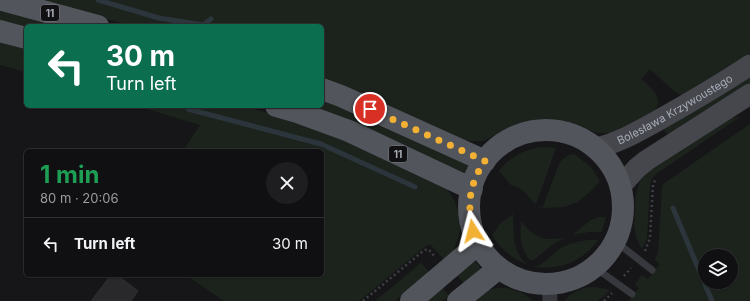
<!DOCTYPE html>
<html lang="en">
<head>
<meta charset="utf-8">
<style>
  :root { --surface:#101012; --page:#1e1e20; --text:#f1f3f6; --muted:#9c9d9f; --line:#303032 }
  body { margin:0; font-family:Inter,sans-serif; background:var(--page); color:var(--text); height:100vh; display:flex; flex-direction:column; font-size:15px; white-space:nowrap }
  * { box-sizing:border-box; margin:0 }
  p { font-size:13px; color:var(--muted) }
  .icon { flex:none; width:22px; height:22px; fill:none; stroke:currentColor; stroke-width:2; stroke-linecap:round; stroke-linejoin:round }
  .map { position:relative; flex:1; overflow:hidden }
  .sheet { position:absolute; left:24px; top:149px; width:300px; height:128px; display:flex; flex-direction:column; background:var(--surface); border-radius:6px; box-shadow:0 1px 3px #0004,0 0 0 1px var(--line) }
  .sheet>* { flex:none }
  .banner { position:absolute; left:24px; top:24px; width:300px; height:84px; border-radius:6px; box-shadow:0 1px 3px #0004,0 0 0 1px var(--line); background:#0b6e4f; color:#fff; overflow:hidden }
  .buttons { position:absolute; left:698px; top:249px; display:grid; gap:8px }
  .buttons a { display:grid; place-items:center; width:40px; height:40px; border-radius:50%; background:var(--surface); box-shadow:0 1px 3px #0004,0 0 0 1px var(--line); font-size:20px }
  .pin { position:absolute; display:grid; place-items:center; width:34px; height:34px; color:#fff; margin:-17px; border:2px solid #fff; border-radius:50%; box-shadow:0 1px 4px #0007 }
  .me { position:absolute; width:44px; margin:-22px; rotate:351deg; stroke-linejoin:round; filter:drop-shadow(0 0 3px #0008) }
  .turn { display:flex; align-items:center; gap:14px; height:84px; padding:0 16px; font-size:18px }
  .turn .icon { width:52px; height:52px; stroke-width:2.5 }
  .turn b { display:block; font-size:28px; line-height:34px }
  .round { display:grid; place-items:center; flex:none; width:42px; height:42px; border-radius:21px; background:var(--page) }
  .summary { display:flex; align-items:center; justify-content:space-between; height:68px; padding:0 16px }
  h1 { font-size:24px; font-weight:700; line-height:30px; color:#1e9e55 }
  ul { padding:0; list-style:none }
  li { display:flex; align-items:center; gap:12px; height:52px; padding:0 16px; border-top:1px solid var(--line) }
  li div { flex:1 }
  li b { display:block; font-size:15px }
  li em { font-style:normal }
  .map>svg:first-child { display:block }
  .green { fill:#1c231d; fill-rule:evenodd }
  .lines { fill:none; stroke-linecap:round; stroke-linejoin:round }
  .stream { stroke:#2c353c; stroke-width:5 }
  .building { fill:#29292c; stroke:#303034 }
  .path { stroke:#3d3f44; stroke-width:2.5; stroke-dasharray:2 3; stroke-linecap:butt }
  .lane { stroke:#37383d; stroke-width:7 }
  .street { stroke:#37383d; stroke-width:15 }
  .secondary { stroke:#45474d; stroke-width:21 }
  .primary { stroke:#53555c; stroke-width:22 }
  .route { stroke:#f2b134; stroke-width:7; stroke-dasharray:0 12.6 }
  .labels { text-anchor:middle; stroke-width:4; stroke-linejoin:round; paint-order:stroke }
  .shield { fill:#111113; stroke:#7b7e86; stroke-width:1 }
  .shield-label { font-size:10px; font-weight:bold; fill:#a8adb8 }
  .street-label { font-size:11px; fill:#a8adb8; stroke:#111113 }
</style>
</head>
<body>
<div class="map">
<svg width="750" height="301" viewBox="0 0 750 301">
  <rect width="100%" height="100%" fill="#161618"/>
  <!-- green -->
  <g class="green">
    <path d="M37 0H750V54L725 71 682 95 675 92 650 69 641 79C651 88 664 96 655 111L612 133H597L566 121 541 119 517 124 483 141H466L322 79V26H133Z"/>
    <path d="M0 9 63 26H26V28L0 21Z"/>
    <path d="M0 40 26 47V72L0 65Z"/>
    <path d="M750 76V83L668 136 663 128Z"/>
    <path d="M322 98 468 164 469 166 465 174 308 106H322Z"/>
    <path d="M137 106H243L279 116 329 133 446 188C458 201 464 225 457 242 455 250 450 255 445 261L430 244 427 245 359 301H224L186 275H322V151H183L200 125Z"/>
    <path d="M740 117 656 174 652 178 650 185 647 238 642 249C634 237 634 227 635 213 635 197 636 184 647 172L730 118Z"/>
    <path d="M750 124V301H629L639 288 635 284 642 275 648 279 660 264 655 260 658 253 662 188 663 184ZM705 256H731V282H705Z"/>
    <path d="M540 147 556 148 536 204 543 207 559 164C563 158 567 155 574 154L591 167 600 181 594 188 578 202 563 207 544 208 540 207 532 201 526 193 518 187 511 185 499 171C509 157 524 150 540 147Z"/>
    <path d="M513 214C514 233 511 254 529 265 513 259 501 250 492 235L500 224Z"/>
    <path d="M599 217H606L602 232H589L572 235 591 220Z"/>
    <path d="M521 221C534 238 544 242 566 237L552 245 534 260H530C520 249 520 235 521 221Z"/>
    <path d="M589 240H598C582 262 560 270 534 267 544 265 550 256 558 250 567 244 578 241 589 240Z"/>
    <path d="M475 261 481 268 464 284 457 275Z"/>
    <path d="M421 263 430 273 395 301H375Z"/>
    <path d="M442 287 449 296 443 301H426Z"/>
    <path d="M595 287 610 290 604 296 597 301H564C572 291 583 287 595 287Z"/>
    <path d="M497 288C511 287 523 292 533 301H478L476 298 488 290Z"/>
  </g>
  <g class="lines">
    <!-- stream -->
    <g class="stream">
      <path d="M98 0 159 18 203 25 211 19"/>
      <path d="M188 106V109L321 144 415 187"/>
      <path d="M673 208 712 301"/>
    </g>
  </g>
  <!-- building -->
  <path class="building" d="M111 275H117L138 291 131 301H91Z"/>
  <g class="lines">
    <!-- path -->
    <g class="path">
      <path d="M645 251 650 238 653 185 656 178"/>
      <path d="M624 276 631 268"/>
      <path d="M363 301 422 252 427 249 430 251 435 257"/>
      <path d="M604 301 612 293"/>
    </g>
    <!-- lane -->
    <g class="lane">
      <path d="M615 241 652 270"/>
      <path d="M594 267 632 294"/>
    </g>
    <!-- street -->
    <path class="street" d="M549 284 550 301"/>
    <!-- secondary -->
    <g class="secondary">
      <path id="s1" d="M596 148C618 143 637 132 657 121 689 103 720 85 750 65"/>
      <path d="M620 187 637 168 647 160 750 94"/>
    </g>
    <!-- primary -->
    <g class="primary">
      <path d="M2 0 98 26"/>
      <path d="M0 31 26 38"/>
      <path d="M322 89 341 96 485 161"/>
      <path d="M276 106 297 112 349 131 472 189"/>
      <circle cx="546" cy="207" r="77"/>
      <path d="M411 301 478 244"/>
      <path d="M458 301 499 268"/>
    </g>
  </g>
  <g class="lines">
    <!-- route -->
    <path class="route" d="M370 109 485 161C469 184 467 204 473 231"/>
  </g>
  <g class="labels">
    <!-- shield labels -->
    <g class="shield">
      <rect x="41" y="5" width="18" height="16" rx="3"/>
      <rect x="389" y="146" width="18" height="16" rx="3"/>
    </g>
    <g class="shield-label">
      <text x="50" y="17">11</text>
      <text x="398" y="158">11</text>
    </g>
    <!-- street labels -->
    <g class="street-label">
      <text dy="4" stroke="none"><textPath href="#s1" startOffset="88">Bolesława Krzywoustego</textPath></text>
    </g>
  </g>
</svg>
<div class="buttons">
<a><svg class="icon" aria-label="layers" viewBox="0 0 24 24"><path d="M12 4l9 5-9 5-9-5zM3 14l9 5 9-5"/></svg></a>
</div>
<div class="pin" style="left:370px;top:109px;background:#d93025"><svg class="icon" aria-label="arrive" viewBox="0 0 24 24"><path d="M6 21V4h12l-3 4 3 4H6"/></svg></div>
<svg class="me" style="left:473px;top:231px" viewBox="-20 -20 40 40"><path d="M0-17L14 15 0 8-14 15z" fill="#f2b134" stroke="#fff" stroke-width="4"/></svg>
<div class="banner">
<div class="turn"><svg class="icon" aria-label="left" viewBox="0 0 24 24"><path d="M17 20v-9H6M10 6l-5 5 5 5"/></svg><div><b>30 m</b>Turn left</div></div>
</div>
<section class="sheet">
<div class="summary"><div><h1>1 min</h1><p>80 m · 20:06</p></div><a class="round"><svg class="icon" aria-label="close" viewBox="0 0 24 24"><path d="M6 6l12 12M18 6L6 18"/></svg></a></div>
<ul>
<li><svg class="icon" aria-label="left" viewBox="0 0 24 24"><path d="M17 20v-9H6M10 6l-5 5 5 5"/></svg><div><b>Turn left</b></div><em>30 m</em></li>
</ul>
</section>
</div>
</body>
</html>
